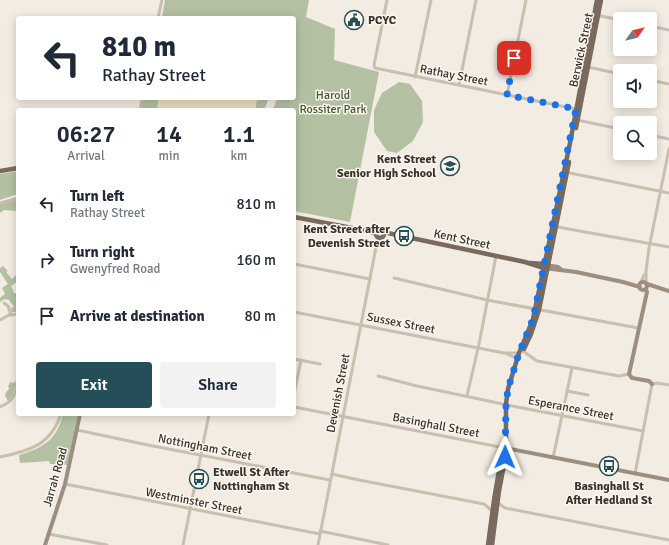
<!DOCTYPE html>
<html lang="en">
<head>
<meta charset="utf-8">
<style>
  :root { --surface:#fff; --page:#f2f2f3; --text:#1f2937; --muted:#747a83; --accent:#244f58 }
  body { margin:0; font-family:Signika,sans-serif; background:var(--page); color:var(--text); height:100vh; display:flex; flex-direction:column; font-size:15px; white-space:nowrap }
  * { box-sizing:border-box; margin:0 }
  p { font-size:13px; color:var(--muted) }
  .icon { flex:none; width:22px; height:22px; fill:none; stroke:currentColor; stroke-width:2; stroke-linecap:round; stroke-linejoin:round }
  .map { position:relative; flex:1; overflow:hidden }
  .drawer { position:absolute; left:16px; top:108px; width:280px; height:308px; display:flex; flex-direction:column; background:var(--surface); border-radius:4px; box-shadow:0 2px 10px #0003 }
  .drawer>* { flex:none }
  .hud { position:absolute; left:16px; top:16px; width:280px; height:84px; border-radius:4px; box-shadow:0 2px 10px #0003; background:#fff; color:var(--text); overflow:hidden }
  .needle { width:26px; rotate:56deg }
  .fabs { position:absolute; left:613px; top:12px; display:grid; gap:8px }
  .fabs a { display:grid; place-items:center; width:44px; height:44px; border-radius:4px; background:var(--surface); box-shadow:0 2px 10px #0003; font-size:20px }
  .pin { position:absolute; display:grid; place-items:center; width:34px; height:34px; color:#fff; margin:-17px; border-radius:8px; box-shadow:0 2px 6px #0006 }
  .me { position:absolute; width:44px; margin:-22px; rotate:1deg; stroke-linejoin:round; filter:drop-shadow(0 0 3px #0008) }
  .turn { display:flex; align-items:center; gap:14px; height:84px; padding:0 20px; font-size:18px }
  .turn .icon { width:52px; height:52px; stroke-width:2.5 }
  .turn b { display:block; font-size:28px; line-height:34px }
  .eta { display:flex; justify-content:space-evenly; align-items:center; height:68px; text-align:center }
  .eta b { font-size:24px; font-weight:600; line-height:28px }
  .button { display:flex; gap:8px; margin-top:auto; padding:8px 20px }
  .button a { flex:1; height:46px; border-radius:4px; background:var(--accent); color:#fff; font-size:16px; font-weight:600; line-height:46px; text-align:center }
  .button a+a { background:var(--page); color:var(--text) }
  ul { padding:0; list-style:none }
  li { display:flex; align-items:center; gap:12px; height:56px; padding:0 20px }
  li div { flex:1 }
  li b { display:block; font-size:15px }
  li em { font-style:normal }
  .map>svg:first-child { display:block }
  .green { fill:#b3c1a2 }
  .sand { fill:#eadfbc }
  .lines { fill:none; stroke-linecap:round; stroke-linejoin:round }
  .street { stroke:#cabeae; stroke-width:3 }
  .secondary { stroke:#9e8e7f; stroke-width:4 }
  .primary { stroke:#7a6a5e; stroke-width:4.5 }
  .route { stroke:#1a73e8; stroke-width:7; stroke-dasharray:0 12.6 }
  .labels { text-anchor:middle; stroke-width:3; stroke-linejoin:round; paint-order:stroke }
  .poi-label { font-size:12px; font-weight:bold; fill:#39312c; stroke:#faf6ee; text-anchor:start }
  .street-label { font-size:12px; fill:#39312c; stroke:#faf6ee }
  .park-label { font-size:12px; fill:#455631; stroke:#faf6ee }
</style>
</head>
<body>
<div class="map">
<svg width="669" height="545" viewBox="0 0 669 545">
  <rect width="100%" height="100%" fill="#f2ece2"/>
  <!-- green -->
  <g class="green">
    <path d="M165 0H309L306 17 335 29 334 60 379 72 350 222 294 211V110H273L277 98H294V18H162Z"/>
    <path d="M399 82 410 84 422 101 423 122 413 141 397 153 387 151 374 132V110L382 93Z"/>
    <path d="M142 98H159L157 110H141Z"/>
    <path d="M257 98H269L264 110H255Z"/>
    <path d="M18 171V194L0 200V174Z"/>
    <path d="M18 199V211L4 210 0 213V204Z"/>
    <path d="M3 266 8 271 6 272 12 279 16 275 18 281 11 286 14 293 18 294V312H12L11 308 14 307 9 300 5 299 0 302V298L5 294 2 288 8 284 0 272V268Z"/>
    <path d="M10 381 11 383 16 382 12 397 8 401 5 396 6 392 9 389 8 385H9Z"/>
    <path d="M63 414H78L67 465 50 464 49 461 20 463 19 455C43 448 57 440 63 414Z"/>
  </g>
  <!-- sand -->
  <path class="sand" d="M159 98H257L255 110H157Z"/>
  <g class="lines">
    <!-- street -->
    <g class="street">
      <path d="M387 0 374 65 375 68 576 109"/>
      <path d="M596 15 620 20"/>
      <path d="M158 18 162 0"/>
      <path d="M650 26 669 30"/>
      <path d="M588 67 620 74"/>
      <path d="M415 77 431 0"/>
      <path d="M650 80 669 84"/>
      <path d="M459 85 476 0"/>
      <path d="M507 95 526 0"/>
      <path d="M140 110 142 98"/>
      <path d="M577 120 620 129"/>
      <path d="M650 135 669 139"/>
      <path d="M565 172 669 193"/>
      <path d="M0 203 18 198"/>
      <path d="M555 229 558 227 563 228 669 247"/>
      <path d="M377 244 381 237"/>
      <path d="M294 264 370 279"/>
      <path d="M394 278 487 300 638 328"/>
      <path d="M641 282 644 275"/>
      <path d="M646 283V271L649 248 669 149"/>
      <path d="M4 303 8 306 11 315"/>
      <path d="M294 312 504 353H519"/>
      <path d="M0 320 9 315 18 314"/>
      <path d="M523 351 537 361 619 376 629 374"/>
      <path d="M505 353 518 359"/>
      <path d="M294 359 320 364"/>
      <path d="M378 376 417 386 512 406 643 431"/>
      <path d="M567 391 588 395"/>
      <path d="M294 395 301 360"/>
      <path d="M467 396 479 344 496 256"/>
      <path d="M0 407C17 399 15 393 18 376"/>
      <path d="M294 407 505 448"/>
      <path d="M77 430 148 445 330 480"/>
      <path d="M0 457C29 451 51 445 61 414"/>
      <path d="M553 458 572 368"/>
      <path d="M332 474 359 480 484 504 492 511"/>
      <path d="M635 474 652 384 657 383 669 385"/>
      <path d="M65 484 320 534"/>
      <path d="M498 503 505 508 669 540"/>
      <path d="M320 531 388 545"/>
      <path d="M48 534 107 545"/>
      <path d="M183 545 209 414"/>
      <path d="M318 545 378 237"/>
    </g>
    <!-- secondary -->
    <g class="secondary">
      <path d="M546 265 558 267 562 270"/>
      <path d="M544 268 576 272 623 282 640 287"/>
      <circle cx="643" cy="286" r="4"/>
      <path d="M647 284 669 291"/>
      <path d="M646 289 647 292 629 374 632 378 649 381 652 384"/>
      <path d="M505 448 669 480"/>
      <path d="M45 545 65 484 80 414"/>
    </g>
    <!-- primary -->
    <g class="primary">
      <path d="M576 128 601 0"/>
      <path d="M0 171 18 168"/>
      <path d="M294 217 368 231 376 234"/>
      <circle cx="380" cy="234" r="4"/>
      <path d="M383 232 525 262 544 268"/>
      <path d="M530 263 545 264"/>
      <path d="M524 349 531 334 539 310 569 162"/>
      <path d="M488 545 494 500 502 453 505 449"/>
      <path d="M492 545 499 491 506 454V404L508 389 519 353 533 319 570 143 597 0"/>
    </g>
  </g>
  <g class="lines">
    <!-- route -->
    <path class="route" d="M505 457 506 404 508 389 519 353 533 319 576 109 507 95 514 58"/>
  </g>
  <!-- icons -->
  <defs>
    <g id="civic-ring" transform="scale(1)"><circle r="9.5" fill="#faf6ee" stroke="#244f58" stroke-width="1.5"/><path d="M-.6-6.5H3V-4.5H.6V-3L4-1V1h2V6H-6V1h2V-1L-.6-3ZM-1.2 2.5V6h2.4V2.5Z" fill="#244f58"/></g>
    <g id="school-ring" transform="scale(1)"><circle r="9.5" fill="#faf6ee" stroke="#244f58" stroke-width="1.5"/><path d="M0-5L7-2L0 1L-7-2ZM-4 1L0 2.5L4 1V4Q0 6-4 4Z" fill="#244f58"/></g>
    <g id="bus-ring" transform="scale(1)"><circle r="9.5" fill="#faf6ee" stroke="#244f58" stroke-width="1.5"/><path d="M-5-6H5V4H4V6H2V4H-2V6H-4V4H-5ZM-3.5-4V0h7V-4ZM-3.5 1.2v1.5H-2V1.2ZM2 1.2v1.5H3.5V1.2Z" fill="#244f58"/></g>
  </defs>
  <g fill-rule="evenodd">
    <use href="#civic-ring" x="354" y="20"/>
    <use href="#school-ring" x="450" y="166"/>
    <use href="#bus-ring" x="404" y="236"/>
    <use href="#bus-ring" x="609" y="466"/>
    <use href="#bus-ring" x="199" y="479"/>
  </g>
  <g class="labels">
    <!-- poi labels -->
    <g class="poi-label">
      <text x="368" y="24">PCYC</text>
      <text x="436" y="163" text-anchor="end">Kent Street<tspan x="436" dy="14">Senior High School</tspan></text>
      <text x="390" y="233" text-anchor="end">Kent Street after<tspan x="390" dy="14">Devenish Street</tspan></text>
      <text x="213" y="476">Etwell St After<tspan x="213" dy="14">Nottingham St</tspan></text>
      <text x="609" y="490" text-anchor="middle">Basinghall St<tspan x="609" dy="14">After Hedland St</tspan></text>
    </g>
    <!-- street labels -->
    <g class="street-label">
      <text transform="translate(581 50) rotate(-78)" y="4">Berwick Street</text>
      <text transform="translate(454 75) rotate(11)" y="4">Rathay Street</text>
      <text transform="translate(462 239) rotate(12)" y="4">Kent Street</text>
      <text transform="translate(401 323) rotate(11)" y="4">Sussex Street</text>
      <text transform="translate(338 393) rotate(-79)" y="4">Devenish Street</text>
      <text transform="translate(571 408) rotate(11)" y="4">Esperance Street</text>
      <text transform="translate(436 425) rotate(11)" y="4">Basinghall Street</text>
      <text transform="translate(205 447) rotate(11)" y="4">Nottingham Street</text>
      <text transform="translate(55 477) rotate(-74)" y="4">Jarrah Road</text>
      <text transform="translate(194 501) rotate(11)" y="4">Westminster Street</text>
    </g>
    <!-- park labels -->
    <g class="park-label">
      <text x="333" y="99">Harold<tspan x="333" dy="14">Rossiter Park</tspan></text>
    </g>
  </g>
</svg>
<div class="fabs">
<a><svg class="needle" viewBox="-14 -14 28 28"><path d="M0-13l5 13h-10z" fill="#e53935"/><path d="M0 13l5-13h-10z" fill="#747a83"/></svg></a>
<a><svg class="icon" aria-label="sound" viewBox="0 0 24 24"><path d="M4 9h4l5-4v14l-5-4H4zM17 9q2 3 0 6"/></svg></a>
<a><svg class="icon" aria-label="search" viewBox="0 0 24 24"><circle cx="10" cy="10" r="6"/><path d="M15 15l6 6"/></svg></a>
</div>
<div class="pin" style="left:514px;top:58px;background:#d93025"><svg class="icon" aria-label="arrive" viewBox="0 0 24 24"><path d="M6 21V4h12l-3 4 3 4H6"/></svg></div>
<svg class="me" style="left:505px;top:457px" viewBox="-20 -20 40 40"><path d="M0-17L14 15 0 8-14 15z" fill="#1a73e8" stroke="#fff" stroke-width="4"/></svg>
<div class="hud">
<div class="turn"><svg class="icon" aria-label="left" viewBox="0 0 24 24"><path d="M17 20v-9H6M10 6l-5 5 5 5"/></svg><div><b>810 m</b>Rathay Street</div></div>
</div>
<section class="drawer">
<div class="eta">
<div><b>06:27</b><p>Arrival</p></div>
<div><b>14</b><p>min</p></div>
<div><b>1.1</b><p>km</p></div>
</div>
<ul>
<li><svg class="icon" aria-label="left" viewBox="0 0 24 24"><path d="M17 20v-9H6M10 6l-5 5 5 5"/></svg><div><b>Turn left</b><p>Rathay Street</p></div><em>810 m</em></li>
<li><svg class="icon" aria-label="right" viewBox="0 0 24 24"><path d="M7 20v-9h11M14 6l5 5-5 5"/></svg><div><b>Turn right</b><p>Gwenyfred Road</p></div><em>160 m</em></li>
<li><svg class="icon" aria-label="arrive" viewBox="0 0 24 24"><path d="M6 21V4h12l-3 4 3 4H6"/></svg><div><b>Arrive at destination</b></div><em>80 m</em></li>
</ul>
<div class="button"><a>Exit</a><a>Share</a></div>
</section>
</div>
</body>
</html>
